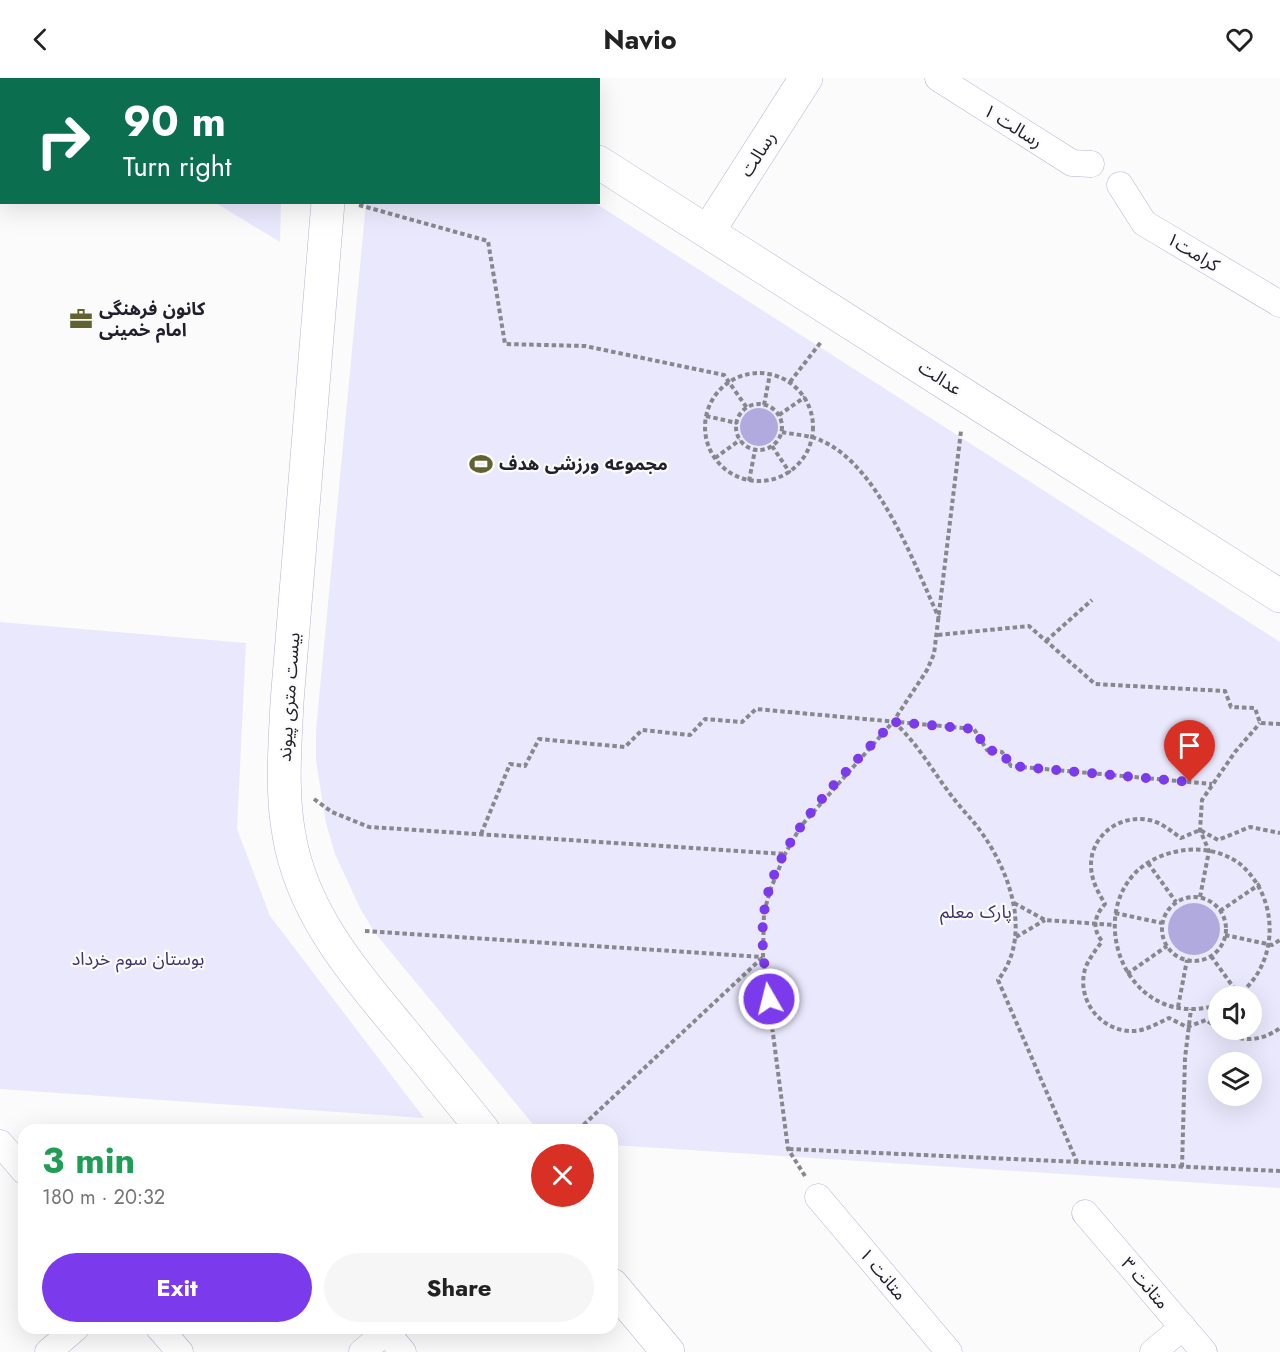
<!DOCTYPE html>
<html lang="en">
<head>
<meta charset="utf-8">
<style>
  :root { --surface:#fff; --page:#f6f6f6; --text:#222; --muted:#767676; --accent:#7c3aed }
  body { margin:0; font-family:Jost,"Noto Sans Arabic",sans-serif; background:var(--page); color:var(--text); height:100vh; display:flex; flex-direction:column; font-size:22px; white-space:nowrap }
  * { box-sizing:border-box; margin:0 }
  p { font-size:20px; color:var(--muted) }
  .icon { flex:none; width:33px; height:33px; fill:none; stroke:currentColor; stroke-width:2; stroke-linecap:round; stroke-linejoin:round }
  .map { position:relative; flex:1; overflow:hidden }
  .side { position:absolute; left:18px; top:1046px; width:600px; height:210px; display:flex; flex-direction:column; background:var(--surface); border-radius:18px; box-shadow:0 6px 24px #0002 }
  .side>* { flex:none }
  .hud { position:absolute; left:0px; top:0px; width:600px; height:126px; box-shadow:0 6px 24px #0002; background:#0b6e4f; color:#fff; overflow:hidden }
  .tools { position:absolute; left:1208px; top:908px; display:grid; gap:12px }
  .tools a { display:grid; place-items:center; width:54px; height:54px; border-radius:50%; background:var(--surface); box-shadow:0 6px 24px #0002; font-size:30px }
  .pin { position:absolute; display:grid; place-items:center; width:51px; height:51px; color:#fff; margin:-62px -26px; border-radius:50% 50% 50% 0; rotate:-45deg; box-shadow:0 0 6px #0007 }
  .pin .icon { rotate:45deg }
  .me { position:absolute; width:66px; margin:-33px; rotate:352deg; stroke-linejoin:round; filter:drop-shadow(0 0 4px #0008) }
  .turn { display:flex; align-items:center; gap:21px; height:126px; padding:0 24px; font-size:27px }
  .turn .icon { width:78px; height:78px; stroke-width:2.5 }
  .turn b { display:block; font-size:42px; line-height:51px }
  .round { display:grid; place-items:center; flex:none; width:63px; height:63px; border-radius:32px; background:var(--page) }
  .summary { display:flex; align-items:center; justify-content:space-between; height:102px; padding:0 24px }
  h1 { font-size:36px; font-weight:700; line-height:45px; color:#1e9e55 }
  .button { display:flex; gap:12px; margin-top:auto; padding:12px 24px }
  .button a { flex:1; height:69px; border-radius:36px; background:var(--accent); color:#fff; font-size:24px; font-weight:700; line-height:69px; text-align:center }
  .button a+a { background:var(--page); color:var(--text) }
  header { display:flex; justify-content:space-between; align-items:center; height:78px; padding:0 24px; background:var(--surface); font-size:27px; font-weight:700 }
  .map>svg:first-child { display:block }
  .green { fill:#eae8fc; fill-rule:evenodd }
  .water { fill:#b1aade }
  .lines { fill:none; stroke-linecap:round; stroke-linejoin:round }
  .street-casing { stroke:#b7b3d1; stroke-width:27 }
  .secondary-casing { stroke:#b7b3d1; stroke-width:34 }
  .path { stroke:#88878e; stroke-width:4; stroke-dasharray:4.5 3; stroke-linecap:butt }
  .street { stroke:#fff; stroke-width:26 }
  .secondary { stroke:#fff; stroke-width:33 }
  .route { stroke:#7c3aed; stroke-width:10; stroke-dasharray:0 18 }
  .labels { text-anchor:middle; stroke-width:4.5; stroke-linejoin:round; paint-order:stroke }
  .street-label { font-size:18px; fill:#22202c; stroke:#fbfbfb }
  .poi-label { font-size:18px; font-weight:bold; fill:#22202c; stroke:#fbfbfb; text-anchor:start }
  .park-label { font-size:18px; fill:#3f306f; stroke:#fbfbfb }
</style>
</head>
<body>
<header><svg class="icon" aria-label="back" viewBox="0 0 24 24"><path d="M15 5l-7 7 7 7"/></svg>Navio<svg class="icon" aria-label="heart" viewBox="0 0 24 24"><path d="M12 20l-8-8c-3-5 5-10 8-4 3-6 11-1 8 4z"/></svg></header>
<div class="map">
<svg width="1280" height="1274" viewBox="0 0 1280 1274">
  <rect width="100%" height="100%" fill="#fbfbfb"/>
  <!-- green -->
  <g class="green">
    <path d="M18 0H283L20 2Z"/>
    <path d="M216 125H281L280 164Z"/>
    <path d="M366 125H595L1280 564V1110L612 1067V1052L537 1051 375 855 361 832 335 776 326 745 316 683V652ZM1218 918H1251V951H1218ZM1218 984H1251V1017H1218Z"/>
    <path d="M0 544 246 565 237 751 270 838 424 1040 0 1011Z"/>
  </g>
  <!-- water -->
  <g class="water">
    <circle cx="759" cy="349" r="19"/>
    <circle cx="1194" cy="851" r="26"/>
  </g>
  <g class="lines">
    <!-- street casing -->
    <g class="street-casing">
      <g id="street">
        <path d="M938 0 1072 85 1091 86"/>
        <path d="M1120 107 1144 145 1280 226"/>
        <path d="M0 1065 24 1093"/>
        <path d="M818 1119 949 1274"/>
        <path d="M1085 1135 1204 1274"/>
        <path d="M159 1250 180 1274"/>
        <path d="M383 1250 403 1274"/>
        <path d="M48 1274 76 1250"/>
        <path d="M362 1274 386 1254"/>
        <path d="M1153 1274 1183 1249"/>
      </g>
    </g>
    <!-- secondary casing -->
    <g class="secondary-casing">
      <g id="secondary">
        <path d="M464 0 466 2"/>
        <path d="M338 2V0"/>
        <path d="M598 84 1280 518"/>
        <path d="M328 124 287 624C285 668 281 713 289 757 302 834 351 891 399 949 427 983 455 1017 483 1052"/>
        <path d="M709 152 806 0"/>
        <path d="M612 1207 668 1274"/>
      </g>
    </g>
    <!-- path -->
    <g class="path">
      <path d="M359 127 488 163 505 266 585 268 724 297 747 330"/>
      <circle cx="759" cy="349" r="54"/>
      <path d="M790 304 821 264"/>
      <circle cx="759" cy="349" r="23"/>
      <path d="M764 327 770 296"/>
      <path d="M779 337 805 319"/>
      <path d="M706 338 737 345"/>
      <path d="M782 354C795 357 811 357 822 363 879 388 914 486 939 540"/>
      <path d="M772 368 790 395"/>
      <path d="M715 380 740 362"/>
      <path d="M749 403 755 372"/>
      <path d="M938 557 1029 548 1095 606 1225 613 1231 629 1255 630 1260 645 1280 646"/>
      <path d="M1046 563 1092 522"/>
      <path d="M894 644C917 665 930 689 948 713 955 723 963 732 971 741 1006 782 1036 854 998 902L1077 1084"/>
      <path d="M314 721 332 734 369 749 785 776"/>
      <path d="M481 756 510 686 525 688 539 661 625 669 642 652 690 657 705 641 742 644 756 631 974 651 987 672 1002 674 1011 688 1212 706"/>
      <path d="M1148 785 1176 824"/>
      <path d="M1200 819 1209 773 1200 752 1202 722 1235 674 1260 645"/>
      <circle cx="1194" cy="851" r="32"/>
      <path d="M1014 825 1045 842 1114 847"/>
      <path d="M1220 833 1260 806"/>
      <path d="M1115 835 1162 845"/>
      <path d="M365 853 763 879"/>
      <path d="M1225 857 1272 867 1280 862"/>
      <path d="M1016 859 1045 842"/>
      <path d="M1211 878 1239 917"/>
      <path d="M1127 896 1167 868"/>
      <path d="M1218 927C1111 959 1070 793 1179 773 1200 769 1223 773 1240 786 1280 820 1280 886 1237 918"/>
      <path d="M1178 929 1187 882"/>
      <path d="M1218 950 1206 942 1187 949 1169 940C1158 945 1147 952 1135 953 1102 955 1076 923 1085 891 1089 880 1096 872 1102 863 1092 851 1094 838 1105 826 1098 814 1091 802 1091 787 1091 757 1120 736 1149 742 1161 744 1171 753 1181 760L1200 752 1218 762 1250 749 1280 755"/>
      <path d="M1219 951C1239 965 1261 964 1280 950"/>
      <path d="M578 1052 763 879"/>
      <path d="M789 1071 1280 1093"/>
      <path d="M1182 1089 1185 980 1191 931"/>
      <path d="M805 1098 788 1071 763 879 764 834 771 810 785 776 801 748 893 644 927 592 934 576 961 353"/>
    </g>
    <!-- street -->
    <use href="#street" class="street"/>
    <!-- secondary -->
    <use href="#secondary" class="secondary"/>
  </g>
  <g class="lines">
    <!-- route -->
    <path class="route" d="M769 921C765 893 760 863 764 835 774 759 844 697 893 644L974 651 987 672 1002 674 1011 688 1190 704"/>
  </g>
  <!-- icons -->
  <defs>
    <g id="office-bare" transform="scale(1.8)"><path d="M-6-3h4V-5.5h4V-3h4V5H-6ZM-1-4.5V-3h2v-1.5ZM-6 0V1H6V0Z" fill="#61622f" stroke="#fbfbfb" stroke-width="2.5" paint-order="stroke"/></g>
    <g id="stadium-bare" transform="scale(1.8)"><path d="M0-5a6.5 5 0 1 0 0 10a6.5 5 0 1 0 0-10ZM-3.5-1.8h7v3.6h-7Z" fill="#61622f" stroke="#fbfbfb" stroke-width="2.5" paint-order="stroke"/></g>
  </defs>
  <g fill-rule="evenodd">
    <use href="#office-bare" x="81" y="241"/>
    <use href="#stadium-bare" x="481" y="386"/>
  </g>
  <g class="labels">
    <!-- street labels -->
    <g class="street-label">
      <text transform="translate(1013 48) rotate(32)" y="6">رسالت ۱</text>
      <text transform="translate(758 76) rotate(-57)" y="6">رسالت</text>
      <text transform="translate(1193 174) rotate(31)" y="6">کرامت۱</text>
      <text transform="translate(940 300) rotate(33)" y="6">عدالت</text>
      <text transform="translate(289 619) rotate(-86)" y="6">بیست متری پیوند</text>
      <text transform="translate(883 1196) rotate(50)" y="6">متانت ۱</text>
      <text transform="translate(1145 1205) rotate(49)" y="6">متانت ۳</text>
    </g>
    <!-- poi labels -->
    <g class="poi-label">
      <text x="99" y="237">کانون فرهنگی<tspan x="99" dy="21">امام خمینی</tspan></text>
      <text x="499" y="392">مجموعه ورزشی هدف</text>
    </g>
    <!-- park labels -->
    <g class="park-label">
      <text x="976" y="840">پارک معلم</text>
      <text x="138" y="887">بوستان سوم خرداد</text>
    </g>
  </g>
</svg>
<div class="tools">
<a><svg class="icon" aria-label="sound" viewBox="0 0 24 24"><path d="M4 9h4l5-4v14l-5-4H4zM17 9q2 3 0 6"/></svg></a>
<a><svg class="icon" aria-label="layers" viewBox="0 0 24 24"><path d="M12 4l9 5-9 5-9-5zM3 14l9 5 9-5"/></svg></a>
</div>
<div class="pin" style="left:1190px;top:704px;background:#d93025"><svg class="icon" aria-label="arrive" viewBox="0 0 24 24"><path d="M6 21V4h12l-3 4 3 4H6"/></svg></div>
<svg class="me" style="left:769px;top:921px" viewBox="-20 -20 40 40"><circle r="17" fill="#7c3aed" stroke="#fff" stroke-width="3"/><path d="M0-11L8 9 0 5-8 9z" fill="#fff"/></svg>
<div class="hud">
<div class="turn"><svg class="icon" aria-label="right" viewBox="0 0 24 24"><path d="M7 20v-9h11M14 6l5 5-5 5"/></svg><div><b>90 m</b>Turn right</div></div>
</div>
<section class="side">
<div class="summary"><div><h1>3 min</h1><p>180 m · 20:32</p></div><a class="round" style="background:#d93025;color:#fff"><svg class="icon" aria-label="close" viewBox="0 0 24 24"><path d="M6 6l12 12M18 6L6 18"/></svg></a></div>
<div class="button"><a>Exit</a><a>Share</a></div>
</section>
</div>
</body>
</html>
